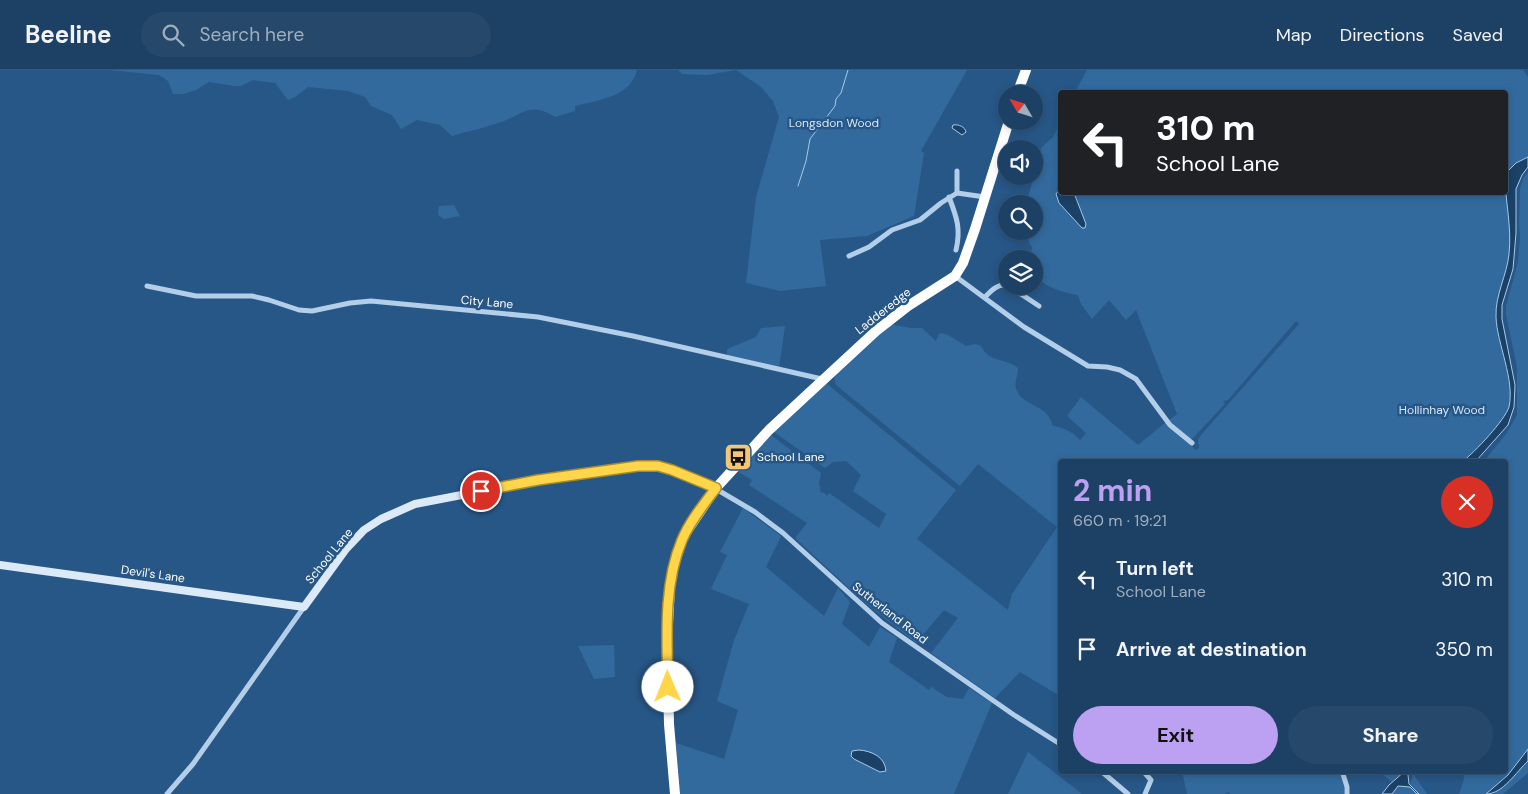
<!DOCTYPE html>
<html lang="en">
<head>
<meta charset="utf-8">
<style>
  :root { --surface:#1d4165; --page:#25486b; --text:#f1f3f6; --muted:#a0afbf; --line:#3b5a79; --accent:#bca0f2 }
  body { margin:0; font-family:"DM Sans",sans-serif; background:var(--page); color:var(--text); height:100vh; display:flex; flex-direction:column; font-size:19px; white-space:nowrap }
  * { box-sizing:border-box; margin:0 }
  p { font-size:16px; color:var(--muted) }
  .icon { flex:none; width:28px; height:28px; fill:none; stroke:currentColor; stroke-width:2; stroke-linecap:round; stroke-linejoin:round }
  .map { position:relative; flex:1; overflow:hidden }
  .panel { position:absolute; left:1058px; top:389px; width:450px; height:315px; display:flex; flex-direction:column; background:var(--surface); border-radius:5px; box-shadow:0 2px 8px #0003,0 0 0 1px var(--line) }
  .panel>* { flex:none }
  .guide { position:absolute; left:1058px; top:20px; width:450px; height:105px; border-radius:5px; box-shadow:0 2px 8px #0003,0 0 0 1px var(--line); background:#202124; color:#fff; overflow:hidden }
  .needle { width:32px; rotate:308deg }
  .buttons { position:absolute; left:998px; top:15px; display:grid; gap:10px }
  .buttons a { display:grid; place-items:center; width:45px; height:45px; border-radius:50%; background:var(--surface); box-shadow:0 2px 8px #0003,0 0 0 1px var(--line); font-size:25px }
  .pin { position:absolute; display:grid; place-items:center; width:42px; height:42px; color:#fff; margin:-21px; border:2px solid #fff; border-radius:50%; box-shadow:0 1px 5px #0007 }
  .me { position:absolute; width:55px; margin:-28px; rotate:359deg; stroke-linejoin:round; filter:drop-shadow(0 0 4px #0008) }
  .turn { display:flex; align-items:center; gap:18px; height:105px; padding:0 15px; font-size:22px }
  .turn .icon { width:65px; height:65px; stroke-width:2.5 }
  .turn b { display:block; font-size:35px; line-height:42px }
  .round { display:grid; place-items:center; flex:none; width:52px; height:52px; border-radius:26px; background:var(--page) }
  .headline { display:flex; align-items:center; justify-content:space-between; height:85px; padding:0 15px }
  h1 { font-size:30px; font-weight:700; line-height:38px; color:var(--accent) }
  .action { display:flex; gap:10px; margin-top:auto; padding:10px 15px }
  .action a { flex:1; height:58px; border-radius:30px; background:var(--accent); color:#111; font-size:20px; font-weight:700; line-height:58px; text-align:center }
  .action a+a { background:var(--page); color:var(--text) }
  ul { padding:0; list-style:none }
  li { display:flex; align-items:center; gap:15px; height:70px; padding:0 15px }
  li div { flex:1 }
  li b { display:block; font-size:19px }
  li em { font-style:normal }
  header { display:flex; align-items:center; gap:30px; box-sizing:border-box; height:70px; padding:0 25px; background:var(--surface); border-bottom:1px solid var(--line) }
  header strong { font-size:24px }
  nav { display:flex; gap:28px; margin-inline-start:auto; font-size:18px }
  .search { width:350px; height:45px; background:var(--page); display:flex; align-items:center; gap:12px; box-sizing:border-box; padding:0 18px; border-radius:28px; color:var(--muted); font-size:19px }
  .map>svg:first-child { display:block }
  .green { fill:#326a9e }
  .water { fill:#1b4167; stroke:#a7cae9 }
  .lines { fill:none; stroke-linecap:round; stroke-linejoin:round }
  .stream { stroke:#a7cae9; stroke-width:1 }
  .street { stroke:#b2cee8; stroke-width:5 }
  .secondary { stroke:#dceaf7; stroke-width:8 }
  .highway { stroke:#fff; stroke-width:10 }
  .route-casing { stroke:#a68a30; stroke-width:12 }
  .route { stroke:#ffd54a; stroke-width:9 }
  .labels { text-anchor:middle; stroke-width:5; stroke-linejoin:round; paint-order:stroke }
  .park-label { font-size:12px; fill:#d6e7f7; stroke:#275787 }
  .street-label { font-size:12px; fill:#fff; stroke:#275787 }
  .poi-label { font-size:12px; fill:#fff; stroke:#275787; text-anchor:start }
</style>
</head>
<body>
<header>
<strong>Beeline</strong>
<div class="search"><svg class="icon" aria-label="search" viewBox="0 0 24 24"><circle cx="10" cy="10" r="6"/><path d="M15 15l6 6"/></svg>Search here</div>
<nav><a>Map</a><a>Directions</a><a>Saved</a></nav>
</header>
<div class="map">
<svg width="1528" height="724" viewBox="0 0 1528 724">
  <rect width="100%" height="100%" fill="#275787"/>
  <!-- green -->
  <g class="green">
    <path d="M110 0H637C631 27 598 30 575 36V41L555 47C531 31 523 44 501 52 485 58 468 61 452 66L440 55 417 50 401 59 392 45 371 36 365 27 348 21 308 17 295 27 288 30 275 13 253 10 241 16H234L209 12 196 20 184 24H173L168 11 159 5Z"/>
    <path d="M678 0H967L921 81 924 83 914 146 867 166 820 170 826 216 780 221 746 213 756 127 779 47 773 31 761 17 736 0 707 5 682 4Z"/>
    <path d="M1087 0H1523L1528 7V87L1508 100 1505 104V22H1075Z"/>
    <path d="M1060 53V119L1056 124C1061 140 1072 146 1086 154L1074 123 1505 122V120C1512 143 1512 173 1507 196 1504 213 1496 228 1496 245 1496 275 1515 305 1509 336 1506 349 1474 383 1463 391H1060V626L1020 602 995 628 931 583 958 548 944 540 916 573 863 531 795 468 807 453 749 415 752 410 737 401 771 365 821 403 819 413 821 423 823 422 827 426 829 423 879 458 886 444 853 421 861 405 846 391 833 392 825 398 774 362 826 313 956 420 917 469 1008 540 1012 524 1057 457 978 394 960 416 836 315 834 308 836 303 890 254 910 258H922L936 271 939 264 942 263 950 266 966 276 975 274 981 276C990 294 1005 287 1018 298 1018 307 1013 314 1017 321 1024 337 1047 333 1053 356 1064 358 1072 361 1080 370L1086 363 1067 346 1081 327 1138 375 1166 352 1196 380 1199 378 1198 370 1201 365 1299 254 1296 251 1228 330 1223 331 1225 334 1193 368 1190 369 1176 359 1169 350 1177 344 1136 240 1126 250 1109 230 1092 249 1081 234 1078 225C1062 223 1044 216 1034 205V189H1030L1032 178 1024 161H1034V134H1026L1039 89 1041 78 1053 67Z"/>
    <path d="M1528 102V679L1508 705 1486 724H1459L1464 709V701H1505V391H1484L1506 364 1517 345V297L1506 245V236L1518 192 1520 167 1519 153 1520 119 1523 109Z"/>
    <path d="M454 135 460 146 444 149 438 145 439 136Z"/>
    <path d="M785 256 779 298 728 286 727 284V279L756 267 761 258Z"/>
    <path d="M743 438 781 466 766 497 824 546 838 518 850 532 842 554 869 577 880 557 897 568 889 592 929 620 931 617 947 627 963 629 969 618 992 633 954 724H680L676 673 724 689 738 640 717 631 734 570 749 534 711 519 727 485 720 482Z"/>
    <path d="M614 575 615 607 594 609 578 576Z"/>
    <path d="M1028 682 1081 723 1082 724H1008Z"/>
    <path d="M1528 690V703L1503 724H1494L1507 713Z"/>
    <path d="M1182 701H1339L1344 717V724H1230L1229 722 1225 724H1187Z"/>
    <path d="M1378 701H1405L1392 712Z"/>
    <path d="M1413 704 1414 705 1427 724H1419L1410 715Z"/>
    <path d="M1398 716 1410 717 1417 724H1392Z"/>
  </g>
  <!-- water -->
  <g class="water">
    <path d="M953 55C959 54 965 57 966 62L962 65 952 58Z"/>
    <path d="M1528 87V97L1522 105 1516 119V163L1513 199 1502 235V249L1515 315 1514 337 1508 355 1476 391H1463C1474 383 1505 350 1509 337 1515 309 1497 274 1496 247 1495 225 1507 205 1509 184 1512 157 1505 131 1505 104L1516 93Z"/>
    <path d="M1060 119V122L1074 123 1086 154 1085 158H1082L1059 133 1056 124Z"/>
    <path d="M1528 679V691C1516 702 1503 724 1486 724L1508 705Z"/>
    <path d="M859 680C872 681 885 687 886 701L880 702 854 689 851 686 852 681Z"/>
    <path d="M1405 701H1411L1408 705 1409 714 1419 724H1417L1410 717 1398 716 1392 724H1382L1389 715Z"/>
  </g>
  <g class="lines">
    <!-- stream -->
    <path class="stream" d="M798 116 806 91 810 69 835 36 836 29 841 23 848 0"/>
    <!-- street -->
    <g class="street">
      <path d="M1020 17C1029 20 1035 21 1038 30"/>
      <path d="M957 101V123"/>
      <path d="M949 127C957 148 961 159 956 180"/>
      <path d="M849 186 869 177 892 160 920 150 941 133 957 123 985 127"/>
      <path d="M955 206 1024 257 1088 296 1107 297 1120 300 1136 309 1170 355 1192 373"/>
      <path d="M147 216 196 226H252L269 230 299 240 312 241 350 233 371 231 538 247 633 266 822 309"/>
      <path d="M1009 216 1039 236"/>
      <path d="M985 227C991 221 997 214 1006 215"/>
      <path d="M716 419 755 442 783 463 882 553 1014 645 1060 674"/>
      <path d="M1101 701 1128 724"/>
      <path d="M1143 701 1151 710 1145 724"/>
      <path d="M1342 701 1347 717V724"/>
      <path d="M167 724 193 694 304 537"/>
    </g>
    <!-- secondary -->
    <path class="secondary" d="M0 495 304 537 346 479 364 460 381 449 415 434 539 410 638 396H659L672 400 716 418"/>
    <!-- highway -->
    <g class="highway">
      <path d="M1017 24 1026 0"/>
      <path d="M675 724 669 654 667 571 670 517 674 495 683 467 716 418 769 360 876 261 908 236 955 206 963 193 975 159 1009 51"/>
    </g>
  </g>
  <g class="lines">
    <!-- route casing -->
    <g class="route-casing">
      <path id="route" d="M481 421 538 410 638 396H658L672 400 716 418C704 434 690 451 682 470 663 515 667 569 668 617"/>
    </g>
    <!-- route -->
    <use href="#route" class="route"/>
  </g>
  <!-- icons -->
  <defs>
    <g id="bus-square" transform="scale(1.4375)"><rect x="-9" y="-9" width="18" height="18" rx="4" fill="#f1c678" stroke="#275787"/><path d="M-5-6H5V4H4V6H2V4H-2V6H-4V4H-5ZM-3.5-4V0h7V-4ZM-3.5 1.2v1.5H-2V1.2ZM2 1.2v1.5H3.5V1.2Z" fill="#111"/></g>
  </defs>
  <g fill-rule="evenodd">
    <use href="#bus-square" x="738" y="387"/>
  </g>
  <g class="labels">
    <!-- park labels -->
    <g class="park-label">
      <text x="834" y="57">Longsdon Wood</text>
      <text x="1442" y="344">Hollinhay Wood</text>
    </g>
    <!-- street labels -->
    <g class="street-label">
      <text transform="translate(487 232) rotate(5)" y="4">City Lane</text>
      <text transform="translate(883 241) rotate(-38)" y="4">Ladderedge</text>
      <text transform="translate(329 486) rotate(-51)" y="4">School Lane</text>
      <text transform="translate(153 504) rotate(8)" y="4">Devil's Lane</text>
      <text transform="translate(890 543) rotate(38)" y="4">Sutherland Road</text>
    </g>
    <!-- poi labels -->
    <g class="poi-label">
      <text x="757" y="391">School Lane</text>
    </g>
  </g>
</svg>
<div class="buttons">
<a><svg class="needle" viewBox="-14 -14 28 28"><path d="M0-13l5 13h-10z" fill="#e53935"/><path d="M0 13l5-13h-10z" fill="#a0afbf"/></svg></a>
<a><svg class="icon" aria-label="sound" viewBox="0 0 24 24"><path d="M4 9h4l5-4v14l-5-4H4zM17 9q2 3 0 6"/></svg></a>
<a><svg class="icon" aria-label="search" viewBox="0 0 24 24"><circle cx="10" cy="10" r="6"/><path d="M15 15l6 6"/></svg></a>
<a><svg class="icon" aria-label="layers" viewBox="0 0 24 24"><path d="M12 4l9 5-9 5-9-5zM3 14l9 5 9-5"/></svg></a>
</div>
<div class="pin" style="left:481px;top:421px;background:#d93025"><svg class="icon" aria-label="arrive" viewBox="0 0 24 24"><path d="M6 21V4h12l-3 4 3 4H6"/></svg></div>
<svg class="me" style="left:668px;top:617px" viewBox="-20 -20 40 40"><circle r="19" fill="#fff"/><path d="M0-13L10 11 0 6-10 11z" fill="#ffd54a"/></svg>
<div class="guide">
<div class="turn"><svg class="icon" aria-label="left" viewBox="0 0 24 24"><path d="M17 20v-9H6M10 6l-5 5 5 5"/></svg><div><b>310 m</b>School Lane</div></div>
</div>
<section class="panel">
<div class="headline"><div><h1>2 min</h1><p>660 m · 19:21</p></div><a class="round" style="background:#d93025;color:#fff"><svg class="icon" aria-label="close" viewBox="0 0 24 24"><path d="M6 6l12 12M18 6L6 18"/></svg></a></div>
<ul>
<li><svg class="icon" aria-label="left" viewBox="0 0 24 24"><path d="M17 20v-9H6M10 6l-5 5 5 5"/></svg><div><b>Turn left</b><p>School Lane</p></div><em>310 m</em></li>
<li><svg class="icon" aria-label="arrive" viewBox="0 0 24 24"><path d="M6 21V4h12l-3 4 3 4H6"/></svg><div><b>Arrive at destination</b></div><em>350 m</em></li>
</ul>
<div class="action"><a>Exit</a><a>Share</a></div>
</section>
</div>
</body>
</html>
